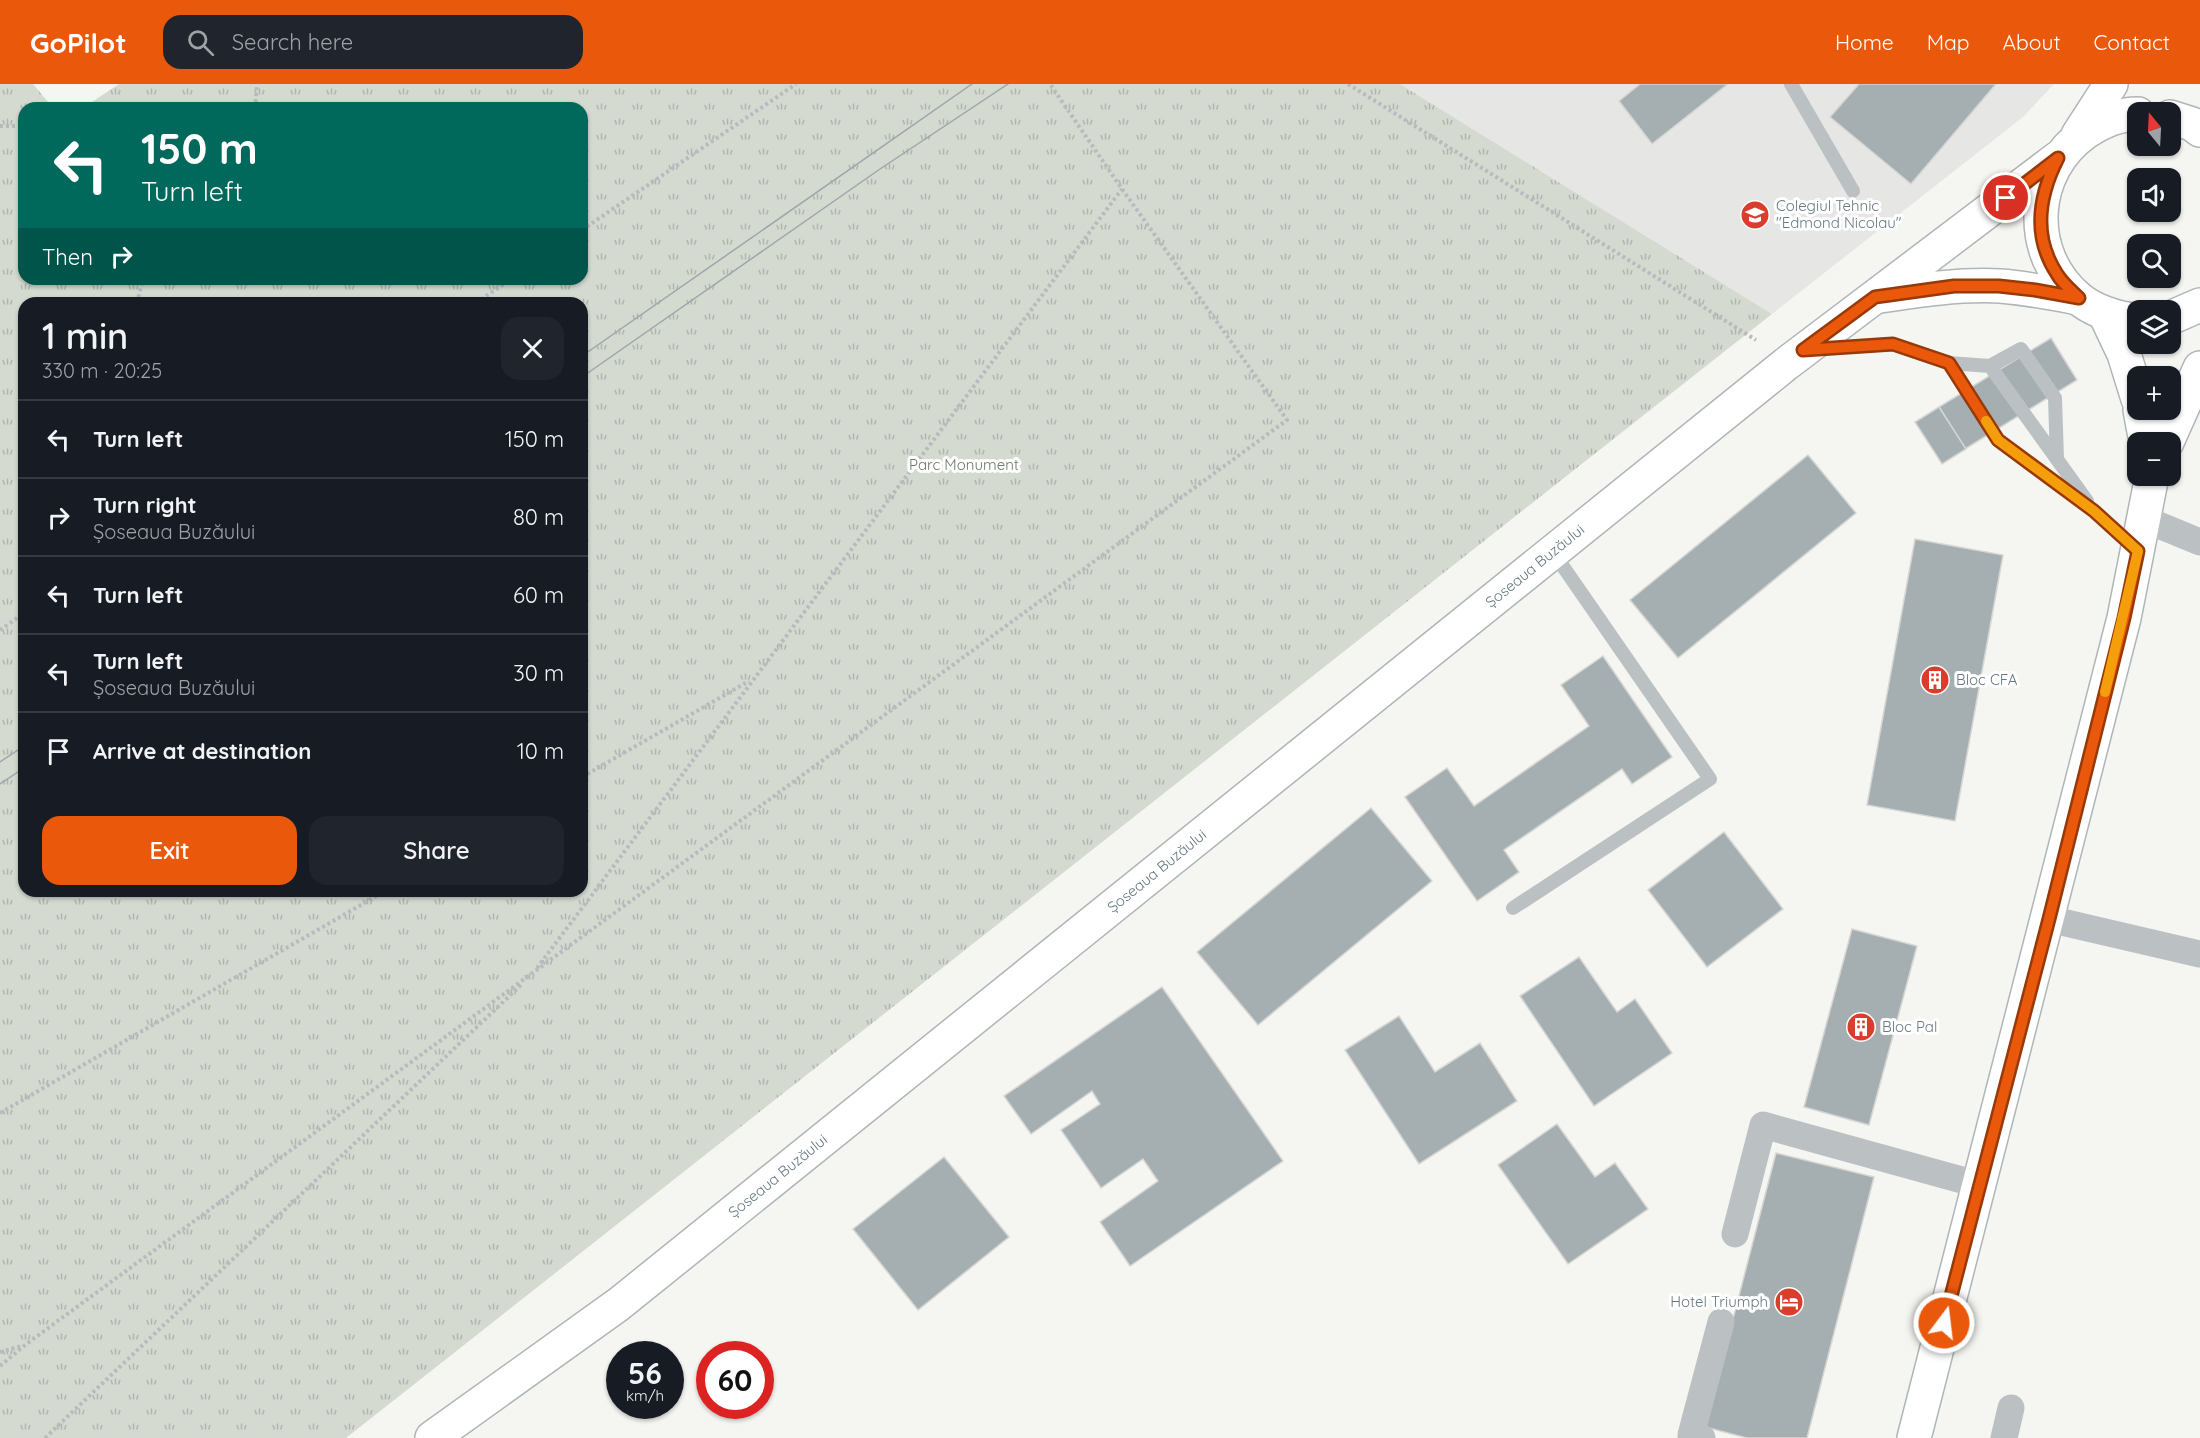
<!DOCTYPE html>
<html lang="en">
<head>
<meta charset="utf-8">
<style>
  :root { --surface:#171b24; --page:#20242c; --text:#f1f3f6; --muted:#9ea1a6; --line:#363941; --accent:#ea580c }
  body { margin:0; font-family:Quicksand,sans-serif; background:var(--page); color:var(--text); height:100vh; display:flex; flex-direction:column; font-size:22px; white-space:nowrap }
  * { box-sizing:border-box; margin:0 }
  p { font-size:20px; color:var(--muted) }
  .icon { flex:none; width:33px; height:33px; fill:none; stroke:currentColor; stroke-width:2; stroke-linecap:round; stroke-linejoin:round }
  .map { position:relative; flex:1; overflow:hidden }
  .details { position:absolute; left:18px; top:213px; width:570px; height:600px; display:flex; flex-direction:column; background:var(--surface); border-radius:18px; box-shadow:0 2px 4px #0004 }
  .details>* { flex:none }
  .hud { position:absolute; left:18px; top:18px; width:570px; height:183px; border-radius:18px; box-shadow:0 2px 4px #0004; background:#00695c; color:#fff; overflow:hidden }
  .needle { width:39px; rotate:342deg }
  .controls { position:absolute; left:2127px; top:18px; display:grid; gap:12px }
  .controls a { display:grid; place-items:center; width:54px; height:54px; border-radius:12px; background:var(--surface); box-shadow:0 2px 4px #0004; font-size:30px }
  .speed { position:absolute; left:606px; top:1257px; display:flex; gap:12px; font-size:30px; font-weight:700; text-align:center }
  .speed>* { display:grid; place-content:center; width:78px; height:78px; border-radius:50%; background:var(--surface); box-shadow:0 2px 4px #0004; line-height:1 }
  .speed small { font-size:15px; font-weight:400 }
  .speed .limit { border:9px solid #d22; background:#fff; color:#111 }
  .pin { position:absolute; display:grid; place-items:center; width:51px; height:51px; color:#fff; margin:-26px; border:3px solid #fff; border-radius:50%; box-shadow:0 2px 6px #0007 }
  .me { position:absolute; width:66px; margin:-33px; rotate:15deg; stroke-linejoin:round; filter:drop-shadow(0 0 4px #0008) }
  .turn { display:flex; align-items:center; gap:21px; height:126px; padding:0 24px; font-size:27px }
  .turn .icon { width:78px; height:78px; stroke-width:2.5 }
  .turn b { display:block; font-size:42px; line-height:51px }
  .then { display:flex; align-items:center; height:57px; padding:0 24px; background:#0003; gap:12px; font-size:22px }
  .round { display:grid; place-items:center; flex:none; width:63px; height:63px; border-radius:18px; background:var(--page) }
  .head { display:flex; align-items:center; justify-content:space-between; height:102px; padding:0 24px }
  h1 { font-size:36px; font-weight:600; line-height:45px }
  .button { display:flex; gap:12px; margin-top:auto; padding:12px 24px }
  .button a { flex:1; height:69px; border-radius:18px; background:var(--accent); color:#fff; font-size:24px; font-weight:600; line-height:69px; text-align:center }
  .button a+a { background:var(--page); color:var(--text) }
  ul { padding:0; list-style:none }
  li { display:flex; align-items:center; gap:18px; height:78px; padding:0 24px; border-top:2px solid var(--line) }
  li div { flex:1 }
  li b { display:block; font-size:22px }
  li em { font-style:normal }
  header { display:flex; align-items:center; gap:36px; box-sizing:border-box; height:84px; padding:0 30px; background:var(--accent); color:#fff }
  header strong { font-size:28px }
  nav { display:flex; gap:33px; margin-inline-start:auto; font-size:21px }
  .search { width:420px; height:54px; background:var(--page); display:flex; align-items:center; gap:15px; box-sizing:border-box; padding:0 21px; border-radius:18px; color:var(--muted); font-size:22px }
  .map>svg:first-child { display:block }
  .built { fill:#e6e6e5 }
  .park { fill:url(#park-tufts); fill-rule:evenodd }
  .building { fill:#a5afb2; stroke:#d6d6d4; stroke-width:1.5 }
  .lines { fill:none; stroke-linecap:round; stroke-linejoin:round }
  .primary-casing { stroke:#afb5b8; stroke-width:36 }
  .path { stroke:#b8bbbd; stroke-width:4; stroke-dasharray:3 3; stroke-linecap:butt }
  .service { stroke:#bbc1c3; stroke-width:14 }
  .minor { stroke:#bbc1c3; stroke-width:27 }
  .primary { stroke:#fff; stroke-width:33 }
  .tram { stroke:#9da6a9; stroke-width:1.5 }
  .route-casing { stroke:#983908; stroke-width:15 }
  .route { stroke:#ea580c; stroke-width:10 }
  .slow { stroke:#f59e0b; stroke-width:10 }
  .labels { text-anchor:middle; stroke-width:6; stroke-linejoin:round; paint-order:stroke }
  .poi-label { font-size:15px; fill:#657981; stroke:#fff; text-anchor:start }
  .park-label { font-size:15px; fill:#6b7964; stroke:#fff }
  .street-label { font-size:15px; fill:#657981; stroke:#fff }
</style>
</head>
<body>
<header>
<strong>GoPilot</strong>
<div class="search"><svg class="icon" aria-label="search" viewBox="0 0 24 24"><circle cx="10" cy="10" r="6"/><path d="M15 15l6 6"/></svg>Search here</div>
<nav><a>Home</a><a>Map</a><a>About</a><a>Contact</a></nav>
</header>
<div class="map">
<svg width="2200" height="1354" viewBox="0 0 2200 1354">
  <defs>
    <pattern id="park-tufts" width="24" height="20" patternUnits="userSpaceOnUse" patternTransform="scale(1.5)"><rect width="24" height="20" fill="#d5dad1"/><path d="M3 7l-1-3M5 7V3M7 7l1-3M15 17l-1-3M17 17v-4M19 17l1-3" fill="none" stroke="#b0b6af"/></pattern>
  </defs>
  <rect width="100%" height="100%" fill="#f5f5f2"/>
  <!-- built -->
  <path class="built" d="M1400 0H2054L2023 33 1772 230Z"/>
  <!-- park -->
  <path class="park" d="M0 0H33L53 24H24V195H582V24H83L119 0H1400L1772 230 346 1354H0ZM24 219H582V807H24Z"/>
  <!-- building -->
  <g class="building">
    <path d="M1640 0H1728L1652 60 1619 17Z"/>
    <path d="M1859 0H1996L1911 100 1830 33Z"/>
    <path d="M2051 254 2077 296 1965 365 1939 323Z"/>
    <path d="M1939 323 1966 365 1942 380 1915 338Z"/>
    <path d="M1808 371 1856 429 1678 574 1630 516Z"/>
    <path d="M1915 455 2003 471 1955 737 1867 721Z"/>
    <path d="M1603 572 1672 673 1632 700 1622 685 1504 766 1519 788 1477 817 1405 713 1447 684 1474 722 1589 642 1561 601Z"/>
    <path d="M1371 724 1432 797 1258 941 1197 868Z"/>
    <path d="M1724 748 1783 825 1707 883 1648 806Z"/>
    <path d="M1852 845 1917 862 1869 1041 1804 1023Z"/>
    <path d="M1579 873 1617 928 1635 915 1672 969 1594 1022 1520 912Z"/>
    <path d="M1162 903 1283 1077 1130 1182 1100 1138 1158 1097 1143 1075 1101 1104 1061 1046 1100 1020 1092 1007 1031 1050 1004 1012Z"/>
    <path d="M1399 932 1435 988 1480 959 1517 1017 1419 1080 1345 966Z"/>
    <path d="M1557 1040 1595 1093 1615 1079 1648 1125 1568 1180 1498 1081Z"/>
    <path d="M1776 1069 1874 1093 1807 1354H1747L1705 1343Z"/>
    <path d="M944 1073 1009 1153 918 1226 853 1145Z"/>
  </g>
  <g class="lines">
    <!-- primary casing -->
    <g class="primary-casing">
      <g id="primary">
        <path d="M2138 30C2120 30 2101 38 2086 48 2030 87 2025 169 2078 214 2095 228 2117 234 2138 237"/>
        <path d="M2170 33 2192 40 2200 46"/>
        <path d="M2078 51 2111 0"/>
        <path d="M1880 212C1919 206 1960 200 2000 202 2027 204 2052 209 2078 214"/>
        <path d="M2105 230 2124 270 2138 315"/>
        <path d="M2170 234 2200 221"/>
        <path d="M2140 326 2146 358"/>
        <path d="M2167 358 2200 284"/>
        <path d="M432 1354 619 1220 1786 280 2058 74"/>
        <path d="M1914 1354 2124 534 2152 392"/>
      </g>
    </g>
    <!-- path -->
    <g class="path">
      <path d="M1348 0 1756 256"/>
      <path d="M255 24 257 0"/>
      <path d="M0 42H24"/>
      <path d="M582 146 796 0"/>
      <path d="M137 219 143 195"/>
      <path d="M476 219 511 195"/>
      <path d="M0 546 24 529"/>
      <path d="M582 693 749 597"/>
      <path d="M537 884 1122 105"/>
      <path d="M0 1029 385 807"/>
      <path d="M0 1268 22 1262"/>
      <path d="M0 1282 25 1261 1287 336 1122 105 1050 0"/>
      <path d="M45 1354 522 900"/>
    </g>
    <!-- service -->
    <g class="service">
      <path d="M1791 0 1853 107"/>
      <path d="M1817 265 1893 260 1949 279 1998 356 2094 427 2135 464"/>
      <path d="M1949 279 1990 282 2087 417"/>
      <path d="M1990 282 2021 265 2055 314 2057 375"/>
      <path d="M1513 824 1710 695 1553 468"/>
    </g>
    <!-- minor -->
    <g class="minor">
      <path d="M2144 435 2200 458"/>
      <path d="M2049 835 2200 870"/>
      <path d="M1735 1150 1763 1041 1980 1101"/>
      <path d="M1702 1354 1691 1351 1721 1238"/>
      <path d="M2004 1354 2011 1324"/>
    </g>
    <!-- primary -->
    <use href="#primary" class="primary"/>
    <!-- tram -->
    <g class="tram">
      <path d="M582 272 972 0"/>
      <path d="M582 293 880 85 1008 0"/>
      <path d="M0 678 24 662"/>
      <path d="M0 700 24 684"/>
    </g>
  </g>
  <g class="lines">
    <!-- route casing -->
    <g class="route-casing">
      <path id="route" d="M1944 1239 2049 835 2124 534 2138 467 2094 427 1998 356 1949 279 1893 260 1803 266 1875 213 1954 202H1999L2035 206 2079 214C2072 207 2062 199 2057 190 2032 152 2039 111 2058 74L2006 114"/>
    </g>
    <!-- route -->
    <use href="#route" class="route"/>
    <!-- slow -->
    <path class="slow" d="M1986 337 1998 356 2094 427 2138 467 2105 608"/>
  </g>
  <!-- icons -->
  <defs>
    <g id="school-disc" transform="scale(1.5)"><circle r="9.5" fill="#db3d2c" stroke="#fff"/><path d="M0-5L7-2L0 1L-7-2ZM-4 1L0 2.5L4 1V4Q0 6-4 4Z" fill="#fff"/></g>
    <g id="building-disc" transform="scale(1.5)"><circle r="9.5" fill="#db3d2c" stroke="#fff"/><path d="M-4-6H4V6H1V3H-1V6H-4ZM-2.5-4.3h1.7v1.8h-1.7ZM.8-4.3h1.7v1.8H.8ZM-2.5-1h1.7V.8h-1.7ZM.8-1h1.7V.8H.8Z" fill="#fff"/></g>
    <g id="hotel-disc" transform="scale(1.5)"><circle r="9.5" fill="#db3d2c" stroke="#fff"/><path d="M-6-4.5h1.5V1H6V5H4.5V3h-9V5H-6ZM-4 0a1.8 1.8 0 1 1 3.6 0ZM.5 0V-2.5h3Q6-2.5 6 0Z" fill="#fff"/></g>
  </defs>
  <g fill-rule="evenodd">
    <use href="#school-disc" x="1755" y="131"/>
    <use href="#building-disc" x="1935" y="596"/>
    <use href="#building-disc" x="1861" y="943"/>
    <use href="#hotel-disc" x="1789" y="1218"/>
  </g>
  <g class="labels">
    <!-- poi labels -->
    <g class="poi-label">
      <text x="1776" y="127">Colegiul Tehnic<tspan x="1776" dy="17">"Edmond Nicolau"</tspan></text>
      <text x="1956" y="601">Bloc CFA</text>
      <text x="1882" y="948">Bloc Pal</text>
      <text x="1768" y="1223" text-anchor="end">Hotel Triumph</text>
    </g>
    <!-- park labels -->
    <g class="park-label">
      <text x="964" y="386">Parc Monument</text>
    </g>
    <!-- street labels -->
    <g class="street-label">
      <text transform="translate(1535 482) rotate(-39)" y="5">Șoseaua Buzăului</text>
      <text transform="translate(1157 787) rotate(-39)" y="5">Șoseaua Buzăului</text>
      <text transform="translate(778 1092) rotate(-39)" y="5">Șoseaua Buzăului</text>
    </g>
  </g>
</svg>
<div class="controls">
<a><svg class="needle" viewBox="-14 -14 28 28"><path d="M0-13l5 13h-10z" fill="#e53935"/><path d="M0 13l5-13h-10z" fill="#9ea1a6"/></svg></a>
<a><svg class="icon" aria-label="sound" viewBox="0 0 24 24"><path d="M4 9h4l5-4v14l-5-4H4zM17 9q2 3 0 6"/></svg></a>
<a><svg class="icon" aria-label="search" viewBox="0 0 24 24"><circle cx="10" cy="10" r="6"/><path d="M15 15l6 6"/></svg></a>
<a><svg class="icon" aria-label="layers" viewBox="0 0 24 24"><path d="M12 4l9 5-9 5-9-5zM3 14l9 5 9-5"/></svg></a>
<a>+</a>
<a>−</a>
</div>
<div class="speed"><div>56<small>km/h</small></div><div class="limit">60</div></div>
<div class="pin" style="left:2006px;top:114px;background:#d93025"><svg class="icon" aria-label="arrive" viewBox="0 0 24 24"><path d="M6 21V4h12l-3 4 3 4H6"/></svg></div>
<svg class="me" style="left:1944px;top:1239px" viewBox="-20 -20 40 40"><circle r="17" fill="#ea580c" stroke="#fff" stroke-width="3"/><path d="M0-11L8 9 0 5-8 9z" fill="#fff"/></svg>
<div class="hud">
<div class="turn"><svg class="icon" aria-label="left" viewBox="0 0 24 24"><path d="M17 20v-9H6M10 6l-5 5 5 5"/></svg><div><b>150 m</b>Turn left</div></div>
<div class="then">Then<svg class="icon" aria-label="right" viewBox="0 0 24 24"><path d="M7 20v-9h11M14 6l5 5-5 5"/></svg></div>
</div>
<section class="details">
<div class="head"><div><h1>1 min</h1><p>330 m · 20:25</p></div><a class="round"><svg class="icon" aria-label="close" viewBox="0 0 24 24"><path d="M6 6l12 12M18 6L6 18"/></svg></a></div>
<ul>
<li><svg class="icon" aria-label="left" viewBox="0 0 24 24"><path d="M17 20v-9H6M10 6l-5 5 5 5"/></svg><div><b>Turn left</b></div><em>150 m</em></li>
<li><svg class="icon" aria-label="right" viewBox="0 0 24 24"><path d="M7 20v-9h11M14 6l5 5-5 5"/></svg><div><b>Turn right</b><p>Șoseaua Buzăului</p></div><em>80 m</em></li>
<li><svg class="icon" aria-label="left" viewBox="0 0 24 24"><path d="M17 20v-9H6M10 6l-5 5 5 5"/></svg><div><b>Turn left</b></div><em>60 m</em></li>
<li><svg class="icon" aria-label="left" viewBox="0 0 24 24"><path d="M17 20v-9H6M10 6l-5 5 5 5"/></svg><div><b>Turn left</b><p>Șoseaua Buzăului</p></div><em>30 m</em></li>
<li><svg class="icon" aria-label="arrive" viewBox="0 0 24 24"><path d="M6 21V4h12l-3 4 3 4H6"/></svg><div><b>Arrive at destination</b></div><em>10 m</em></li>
</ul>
<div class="button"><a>Exit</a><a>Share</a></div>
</section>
</div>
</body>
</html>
